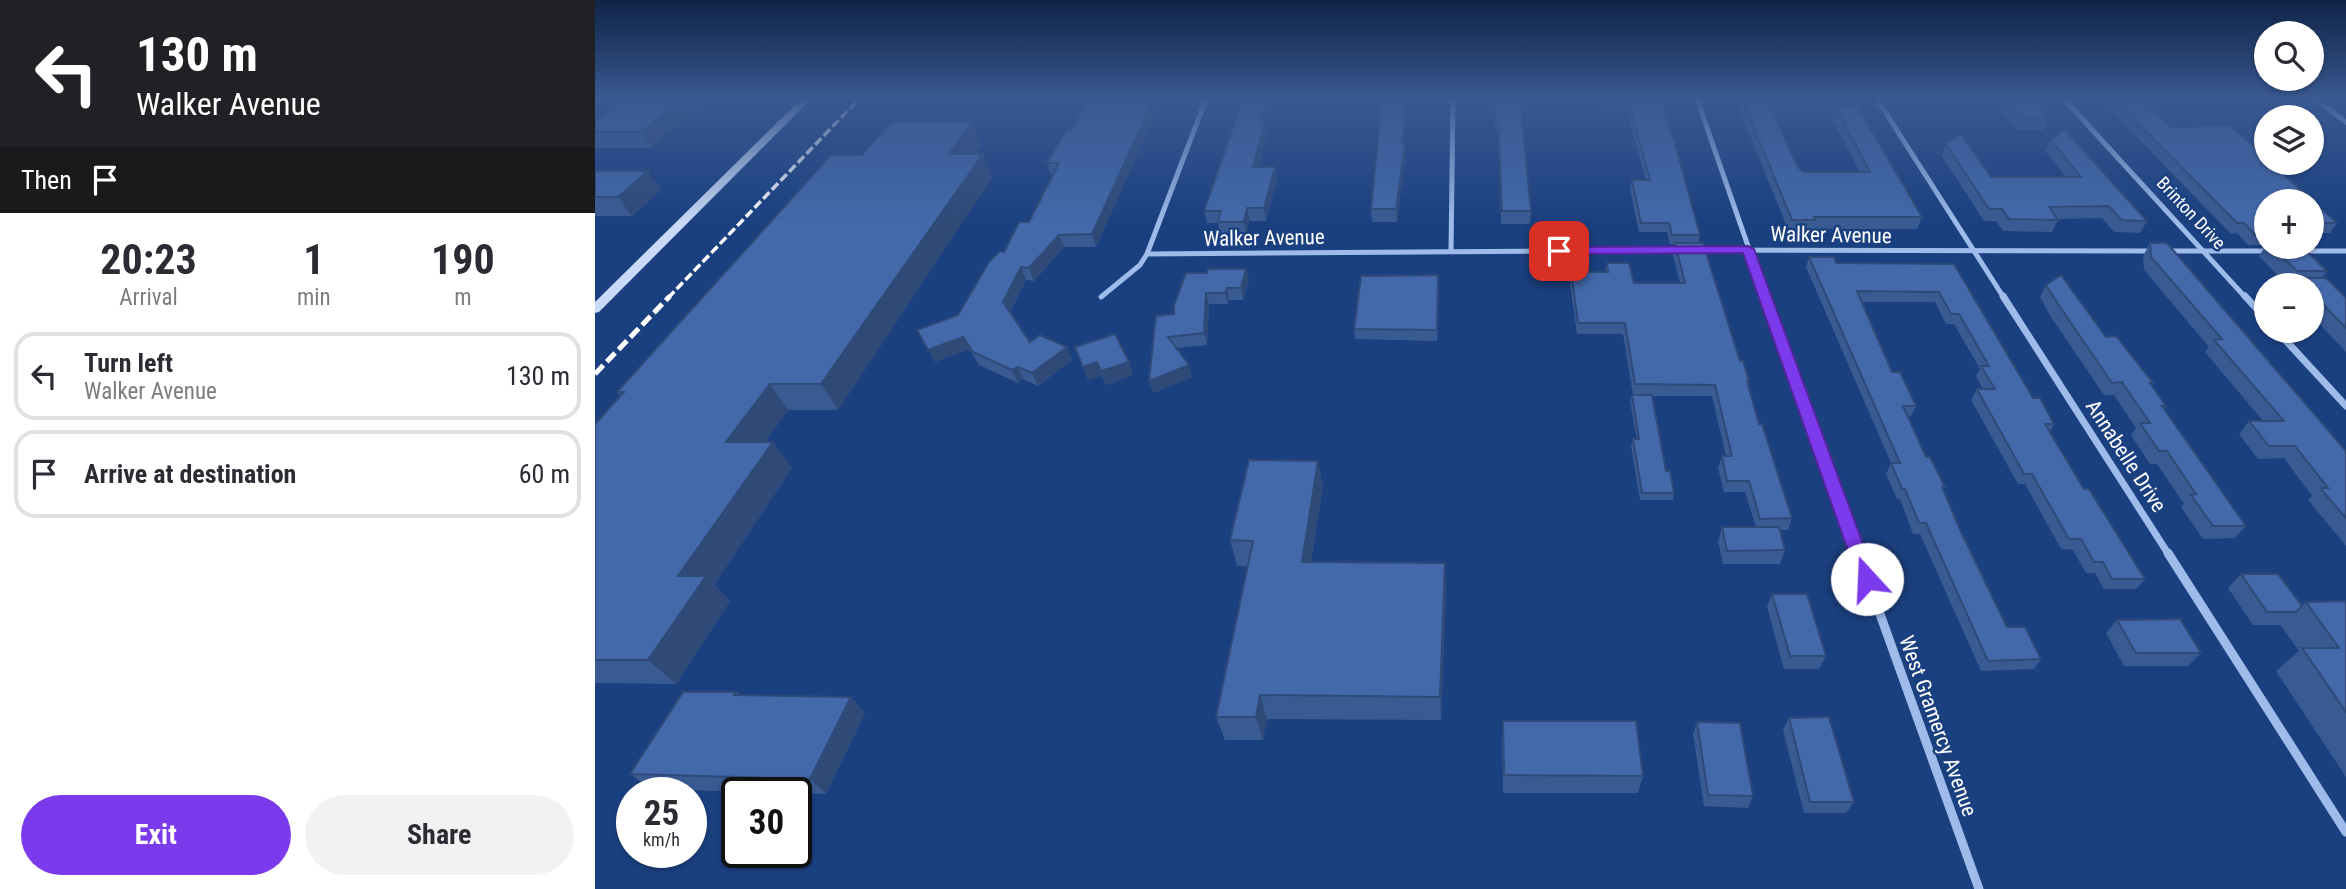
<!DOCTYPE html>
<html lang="en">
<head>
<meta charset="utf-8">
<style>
  :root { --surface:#fff; --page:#f2f2f3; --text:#2b2b33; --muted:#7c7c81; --line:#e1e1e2; --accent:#7c3aed }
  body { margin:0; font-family:"Roboto Condensed",sans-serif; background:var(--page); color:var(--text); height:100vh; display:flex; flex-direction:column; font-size:26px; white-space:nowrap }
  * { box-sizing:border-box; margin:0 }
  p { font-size:23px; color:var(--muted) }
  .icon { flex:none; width:38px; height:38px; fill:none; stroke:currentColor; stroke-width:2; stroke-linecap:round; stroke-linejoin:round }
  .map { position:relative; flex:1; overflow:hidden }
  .drawer { display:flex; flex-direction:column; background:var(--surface); width:595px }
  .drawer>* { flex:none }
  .hud { background:#202124; color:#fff; overflow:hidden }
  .controls { position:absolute; left:1659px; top:21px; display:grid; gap:14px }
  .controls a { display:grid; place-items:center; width:70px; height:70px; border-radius:50%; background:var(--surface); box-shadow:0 2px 5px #0004; font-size:35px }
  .speed { position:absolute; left:21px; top:777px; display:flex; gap:14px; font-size:35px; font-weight:700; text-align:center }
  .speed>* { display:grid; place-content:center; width:91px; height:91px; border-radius:50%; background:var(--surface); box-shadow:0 2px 5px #0004; line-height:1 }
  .speed small { font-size:18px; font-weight:400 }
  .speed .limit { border:4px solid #111; border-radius:10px; background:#fff; color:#111 }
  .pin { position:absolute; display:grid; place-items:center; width:60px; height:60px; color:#fff; margin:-30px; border-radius:14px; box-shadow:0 4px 10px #0006 }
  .me { position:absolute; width:77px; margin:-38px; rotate:340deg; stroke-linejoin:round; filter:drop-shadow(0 0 5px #0008) }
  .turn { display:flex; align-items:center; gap:24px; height:147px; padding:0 21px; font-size:32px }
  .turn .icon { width:91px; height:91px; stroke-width:2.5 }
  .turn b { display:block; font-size:49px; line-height:60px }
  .then { display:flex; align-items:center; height:66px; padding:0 21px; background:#0003; gap:14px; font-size:26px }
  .eta { display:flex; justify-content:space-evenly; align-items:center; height:119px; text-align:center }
  .eta b { font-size:42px; font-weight:700; line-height:49px }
  .action { display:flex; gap:14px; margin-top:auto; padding:14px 21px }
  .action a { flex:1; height:80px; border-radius:42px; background:var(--accent); color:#fff; font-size:28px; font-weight:700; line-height:80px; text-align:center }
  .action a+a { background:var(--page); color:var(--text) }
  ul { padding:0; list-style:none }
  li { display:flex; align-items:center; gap:21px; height:88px; margin:0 14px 10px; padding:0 7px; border:4px solid var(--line); border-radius:21px }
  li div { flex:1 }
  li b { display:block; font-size:26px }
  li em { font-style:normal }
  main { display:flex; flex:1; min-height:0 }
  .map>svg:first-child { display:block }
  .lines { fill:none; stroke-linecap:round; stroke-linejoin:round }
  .minor-far2 { stroke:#9ebbea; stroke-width:5 }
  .minor-far1 { stroke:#9ebbea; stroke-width:7 }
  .minor { stroke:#9ebbea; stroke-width:9 }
  .secondary { fill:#c9daf7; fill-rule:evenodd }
  .rail-far1 { stroke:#fff; stroke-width:3.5; stroke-dasharray:9 3.5; stroke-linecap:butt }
  .rail { stroke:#fff; stroke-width:5; stroke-dasharray:12 5; stroke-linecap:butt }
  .wall { fill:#3a5a92; fill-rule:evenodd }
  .shaded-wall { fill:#2f4a77 }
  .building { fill:#4369aa; stroke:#2f4a77; stroke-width:2 }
  .route { fill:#7c3aed; stroke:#51269a; stroke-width:2 }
  .labels { text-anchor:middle; stroke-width:5; stroke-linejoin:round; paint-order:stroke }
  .far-street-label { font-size:18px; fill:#fff; stroke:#1b4080 }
  .street-label { font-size:21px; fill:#fff; stroke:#1b4080 }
</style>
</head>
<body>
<main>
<section class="drawer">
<div class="hud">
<div class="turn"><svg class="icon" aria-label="left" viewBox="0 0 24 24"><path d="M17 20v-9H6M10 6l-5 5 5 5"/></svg><div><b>130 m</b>Walker Avenue</div></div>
<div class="then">Then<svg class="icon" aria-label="arrive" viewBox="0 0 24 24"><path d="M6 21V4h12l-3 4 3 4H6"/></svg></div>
</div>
<div class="eta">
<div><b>20:23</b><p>Arrival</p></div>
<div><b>1</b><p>min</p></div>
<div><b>190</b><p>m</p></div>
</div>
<ul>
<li><svg class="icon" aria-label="left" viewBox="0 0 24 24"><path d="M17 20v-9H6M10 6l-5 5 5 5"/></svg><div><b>Turn left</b><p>Walker Avenue</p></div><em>130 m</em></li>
<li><svg class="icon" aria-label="arrive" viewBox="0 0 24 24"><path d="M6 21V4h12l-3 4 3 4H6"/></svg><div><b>Arrive at destination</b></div><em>60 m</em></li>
</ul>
<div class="action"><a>Exit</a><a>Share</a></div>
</section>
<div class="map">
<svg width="1751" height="889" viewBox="0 0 1751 889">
  <rect width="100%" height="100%" fill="#1b4080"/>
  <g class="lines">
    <!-- minor-far2 -->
    <g class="minor-far2">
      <path d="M1102 99 1171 298"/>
      <path d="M1282 99 1409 298"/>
      <path d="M1469 99 1651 298"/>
      <path d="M1720 99 1751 122"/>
      <path d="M1101 250 1558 251"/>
      <path d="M856 251 858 99"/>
      <path d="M1570 251H1677"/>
      <path d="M1703 251H1751"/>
      <path d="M552 254 1085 250"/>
      <path d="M506 297 545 265 552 254 611 99"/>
    </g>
    <!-- minor-far1 -->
    <g class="minor-far1">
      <path d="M1170 296 1264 555"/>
      <path d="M1408 296 1574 555"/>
      <path d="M1650 296 1671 319"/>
      <path d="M1682 331 1751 406"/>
    </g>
    <!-- minor -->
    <g class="minor">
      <path d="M1263 553 1384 889"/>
      <path d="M1573 553 1751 832"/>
    </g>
    <!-- secondary -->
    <path class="secondary" d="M206 99H216L4 312 0 313V302Z"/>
    <!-- rail-far1 -->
    <path class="rail-far1" d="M73 298 264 99"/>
    <!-- rail -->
    <path class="rail" d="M0 374 75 296"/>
  </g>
  <!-- wall -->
  <g class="wall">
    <path d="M29 99H114L57 148H0V121Z"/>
    <path d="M493 99H567L501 247H469L439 281 431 280 415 312 435 342 472 347 477 360 443 386 428 379 423 383 384 365 374 349 340 362 322 330 363 315 409 252 434 222 458 175H456L452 163 476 130Z"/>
    <path d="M677 99 670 122 672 133 664 167 682 179 671 221H655L651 234 625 235 623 223H612L609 211Z"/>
    <path d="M900 99 936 211 935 224H906L903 131H900Z"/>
    <path d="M1003 99H1065L1105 235 1103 243 1145 361 1154 381 1153 386 1164 424 1197 518 1193 530H1185L1190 550 1185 564H1128L1123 541 1127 527H1161L1150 492H1129L1123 468 1127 456H1131L1117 396H1057L1071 471 1079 493 1078 500H1045L1036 446 1038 439H1042L1035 402 1037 395H1038L1028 334H982L975 284 976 272H1010L1012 263 1039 283H1085L1078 255 1080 244H1075L1072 232H1044L1035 189 1037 180H1051L1032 112H1005Z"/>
    <path d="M1140 99H1257L1255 106 1327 217 1322 229H1218L1217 232H1194ZM1238 111 1236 117 1265 172H1208L1203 167 1178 112Z"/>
    <path d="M1398 99H1438L1454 118 1448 130H1422Z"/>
    <path d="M1505 99H1546L1576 127 1636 126 1671 158V163H1676L1742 223 1735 233H1717V201H1671V247H1707L1732 271 1727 278H1731L1751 298V352L1717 316V285H1692L1664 256 1671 245H1653L1642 233 1636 234Z"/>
    <path d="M378 122 387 146 382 154H388L397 178 243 410H193L170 442 197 468 119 585 135 601 81 684 0 683V424L25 396 22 392 267 155Z"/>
    <path d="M1456 140 1552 221 1545 233 1519 232 1507 218 1462 219 1463 220 1457 232 1408 231 1401 221H1389L1347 156 1351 144 1396 177H1471L1450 151Z"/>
    <path d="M809 144H810V157L802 222H777L776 209Z"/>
    <path d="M0 171 66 190 37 216H0Z"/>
    <path d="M1555 243 1751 451V546L1713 500 1717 496 1689 458 1663 459 1644 434 1654 421H1668L1610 352 1614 347 1549 270 1548 256Z"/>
    <path d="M1214 257 1241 263 1359 264 1438 398 1459 424 1455 432 1489 489 1550 579 1541 589H1509L1500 573H1491L1478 550 1466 549 1430 484H1423L1376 400 1382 389H1388L1381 376 1385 369 1359 324H1351L1340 302H1267L1297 372 1321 406 1316 416H1313L1331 457 1350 487 1348 490 1366 532 1412 627 1446 659 1439 669 1386 671 1325 534H1318L1305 499H1302L1291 474 1296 463 1211 267Z"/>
    <path d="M651 269 654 280 648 300H634L633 304H614L612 345 581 348 597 377 558 393 554 381 579 314 612 273Z"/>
    <path d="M1451 285 1511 337 1558 383 1557 385 1571 406 1569 409 1651 526 1640 538 1608 539 1586 507 1589 504 1562 464H1555L1536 435 1541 428 1519 395H1509L1456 317 1445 297Z"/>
    <path d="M844 286 842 341 760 339 759 329Z"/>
    <path d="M480 347 534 362 538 375 511 385 507 376 493 380Z"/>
    <path d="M728 486 716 562 851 588 846 720 672 719 668 740H630L621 717 653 566H642L635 540Z"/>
    <path d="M1646 574 1707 606 1711 602 1751 601V777L1681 671 1704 651 1686 626 1687 625H1658L1633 588Z"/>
    <path d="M1177 594 1231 656 1224 669H1189L1172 607Z"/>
    <path d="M1522 620 1606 653 1593 666H1529L1511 633Z"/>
    <path d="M141 692 145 695 256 697 270 713 231 794 56 789 35 774Z"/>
    <path d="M1194 718 1259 802 1251 813H1209L1188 730Z"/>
    <path d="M908 721 1048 776 1043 793H908L907 739Z"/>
    <path d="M1102 722 1158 796 1153 808 1109 806 1098 734Z"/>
  </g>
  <!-- shaded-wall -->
  <g class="shaded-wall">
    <path d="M86 99H114L57 148 46 132Z"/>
    <path d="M559 99H567L501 247 497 234Z"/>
    <path d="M672 99H677L670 122 672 133 660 179 658 167 665 121Z"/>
    <path d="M812 99H814L807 157V144Z"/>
    <path d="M378 122 387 146 365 178 354 154Z"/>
    <path d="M810 144V157L802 222 801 209Z"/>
    <path d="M388 154 397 178 243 410 226 384Z"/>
    <path d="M680 167 682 179 671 221 669 208Z"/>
    <path d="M53 171 66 190 37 216 23 197Z"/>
    <path d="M652 208 655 221 651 234 649 222Z"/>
    <path d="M464 235 469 247 439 281 434 268Z"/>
    <path d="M426 267 431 280 413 314 408 302Z"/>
    <path d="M651 269 654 280 648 300 646 288Z"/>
    <path d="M632 288 634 300 633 304 630 293Z"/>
    <path d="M611 293 614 304 612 345 609 333Z"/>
    <path d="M368 337 374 349 340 362 333 350Z"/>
    <path d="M472 347 477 360 443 386 437 373Z"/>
    <path d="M502 362 507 376 493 380 488 367Z"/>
    <path d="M534 362 538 375 511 385 506 371Z"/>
    <path d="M594 365 597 377 558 393 554 381Z"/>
    <path d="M423 367 428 379 423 383 417 370Z"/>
    <path d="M175 384 193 410 152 468 131 442Z"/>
    <path d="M178 442 197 468 119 585 135 601 81 684 53 660 83 576Z"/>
    <path d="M723 461 728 486 712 587 707 562Z"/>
    <path d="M850 563 851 588 846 720 845 697Z"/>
    <path d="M665 695 672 719 668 740 661 717Z"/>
    <path d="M256 697 270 713 231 794 215 779Z"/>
  </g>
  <!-- building -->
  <g class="building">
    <path d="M29 99H86L46 132H0V121Z"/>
    <path d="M493 99H559L497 234 464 235 434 268 426 267 408 302 435 342 445 335 472 347 437 373 423 367 417 370 378 352 368 337 333 350 322 330 363 315 394 262 405 251 409 252 424 222H434L464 163H452L471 130H476Z"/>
    <path d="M648 99H672L665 121H670L658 167H680L669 208H652L649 222H623L626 211H609Z"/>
    <path d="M787 99H812L807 144H810L801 209H776Z"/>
    <path d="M900 99H925L936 211H907L903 119H900Z"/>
    <path d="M1006 99H1065L1080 144 1105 235H1077L1074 223H1046L1037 180H1055L1034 103H1006Z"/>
    <path d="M1147 99H1257V100L1172 101 1203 167 1208 172H1275L1240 106H1262L1327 217H1219L1220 220H1197Z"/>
    <path d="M1412 99H1438L1454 118H1427Z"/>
    <path d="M1519 99H1546L1576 127 1636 126 1671 158V163H1676L1742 223H1717V201H1671V235H1660L1649 223H1642Z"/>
    <path d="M296 122H378L354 154H388L226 384H175L131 442H178L83 576H111L53 660H0V424L29 392H22L236 155H267Z"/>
    <path d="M1469 129 1552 221 1526 220 1514 206 1454 207 1463 220 1414 219 1407 209H1394L1351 144 1366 134 1396 177H1486L1456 140Z"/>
    <path d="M0 171H53L23 197H0Z"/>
    <path d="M1080 243H1108L1145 361H1148L1154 381H1152L1164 424H1167L1197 518 1165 519 1154 481H1132L1127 456H1137L1120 385 1040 384 1030 323H983L976 272H1013L1012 263H1034L1039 283H1090Z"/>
    <path d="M1555 243H1572L1751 451V518L1725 488H1733L1700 446H1674L1654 421H1689L1619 340 1627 339 1556 257Z"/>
    <path d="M1677 247H1707L1732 271H1702Z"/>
    <path d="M1214 257H1239L1241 263 1359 264 1438 398H1445L1459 424H1450L1489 489H1494L1550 579H1517L1508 562H1499L1486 539H1474L1437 474H1429L1382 389H1400L1386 366H1394L1364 314H1356L1344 292 1262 291 1297 372H1305L1321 406H1308L1331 457H1335L1350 487H1347L1366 532 1412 627H1430L1446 659 1393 661 1331 523H1324L1310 489H1307L1296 463H1305Z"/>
    <path d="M613 269H651L646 288H632L630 293H611L609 333 573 337 594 365 554 381 561 316 579 314V305L591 273H612Z"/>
    <path d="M843 275 842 330 759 329 766 276Z"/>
    <path d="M1466 275 1511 337 1521 336 1558 383H1555L1571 406H1567L1651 526H1618L1596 495 1601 494 1572 451H1564L1545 423H1555L1527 382 1517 383 1463 304 1451 285Z"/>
    <path d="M1702 278H1731L1751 298V328L1717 293V285H1709Z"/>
    <path d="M520 334 534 362 506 371 502 362 488 367 480 347Z"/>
    <path d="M1037 395H1057L1071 471H1075L1079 493H1047L1038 439H1044Z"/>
    <path d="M654 460 723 461 707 562 850 563 845 697 665 695 661 717H621L658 541 635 540Z"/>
    <path d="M1127 527H1184L1190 550 1132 551Z"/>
    <path d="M1646 574H1683L1707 606 1701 612H1672Z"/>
    <path d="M1177 594H1212L1231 656H1195Z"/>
    <path d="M1751 601V712L1707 648H1744L1711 602Z"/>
    <path d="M1585 619 1606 653H1541L1522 620Z"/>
    <path d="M88 692H141L139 695 256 697 215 779 35 774Z"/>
    <path d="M1234 717 1259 802H1215L1194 718Z"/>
    <path d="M908 721H1041L1048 776 909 775Z"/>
    <path d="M1102 722 1145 723 1158 796 1113 795Z"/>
  </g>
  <!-- sky -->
  <linearGradient id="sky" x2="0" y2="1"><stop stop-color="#0f2346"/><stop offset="0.44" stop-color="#395991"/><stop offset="1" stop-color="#395991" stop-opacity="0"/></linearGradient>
  <rect width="1751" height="223" fill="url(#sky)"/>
  <!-- route -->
  <path class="route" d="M1153 246 1159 249 1281 579 1278 584 1272 586 1265 584 1263 579 1148 253 964 254 958 251 964 247Z"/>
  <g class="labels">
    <!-- far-street labels -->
    <g class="far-street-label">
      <text transform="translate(1596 213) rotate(47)" y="6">Brinton Drive</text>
    </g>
    <!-- street labels -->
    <g class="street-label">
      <text transform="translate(1236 235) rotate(1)" y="7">Walker Avenue</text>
      <text transform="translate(669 238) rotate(-1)" y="7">Walker Avenue</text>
      <text transform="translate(1531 456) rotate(57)" y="7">Annabelle Drive</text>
      <text transform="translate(1343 726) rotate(70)" y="7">West Gramercy Avenue</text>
    </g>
  </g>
</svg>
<div class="controls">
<a><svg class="icon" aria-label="search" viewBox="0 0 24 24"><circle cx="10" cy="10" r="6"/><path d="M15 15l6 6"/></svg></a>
<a><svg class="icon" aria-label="layers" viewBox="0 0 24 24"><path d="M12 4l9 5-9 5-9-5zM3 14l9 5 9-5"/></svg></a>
<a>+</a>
<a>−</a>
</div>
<div class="speed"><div>25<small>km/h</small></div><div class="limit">30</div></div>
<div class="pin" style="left:964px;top:251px;background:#d93025"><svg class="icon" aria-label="arrive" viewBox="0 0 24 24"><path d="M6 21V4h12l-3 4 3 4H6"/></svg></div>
<svg class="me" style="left:1272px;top:579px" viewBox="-20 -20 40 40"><circle r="19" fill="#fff"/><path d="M0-13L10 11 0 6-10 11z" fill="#7c3aed"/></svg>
</div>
</main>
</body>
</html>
